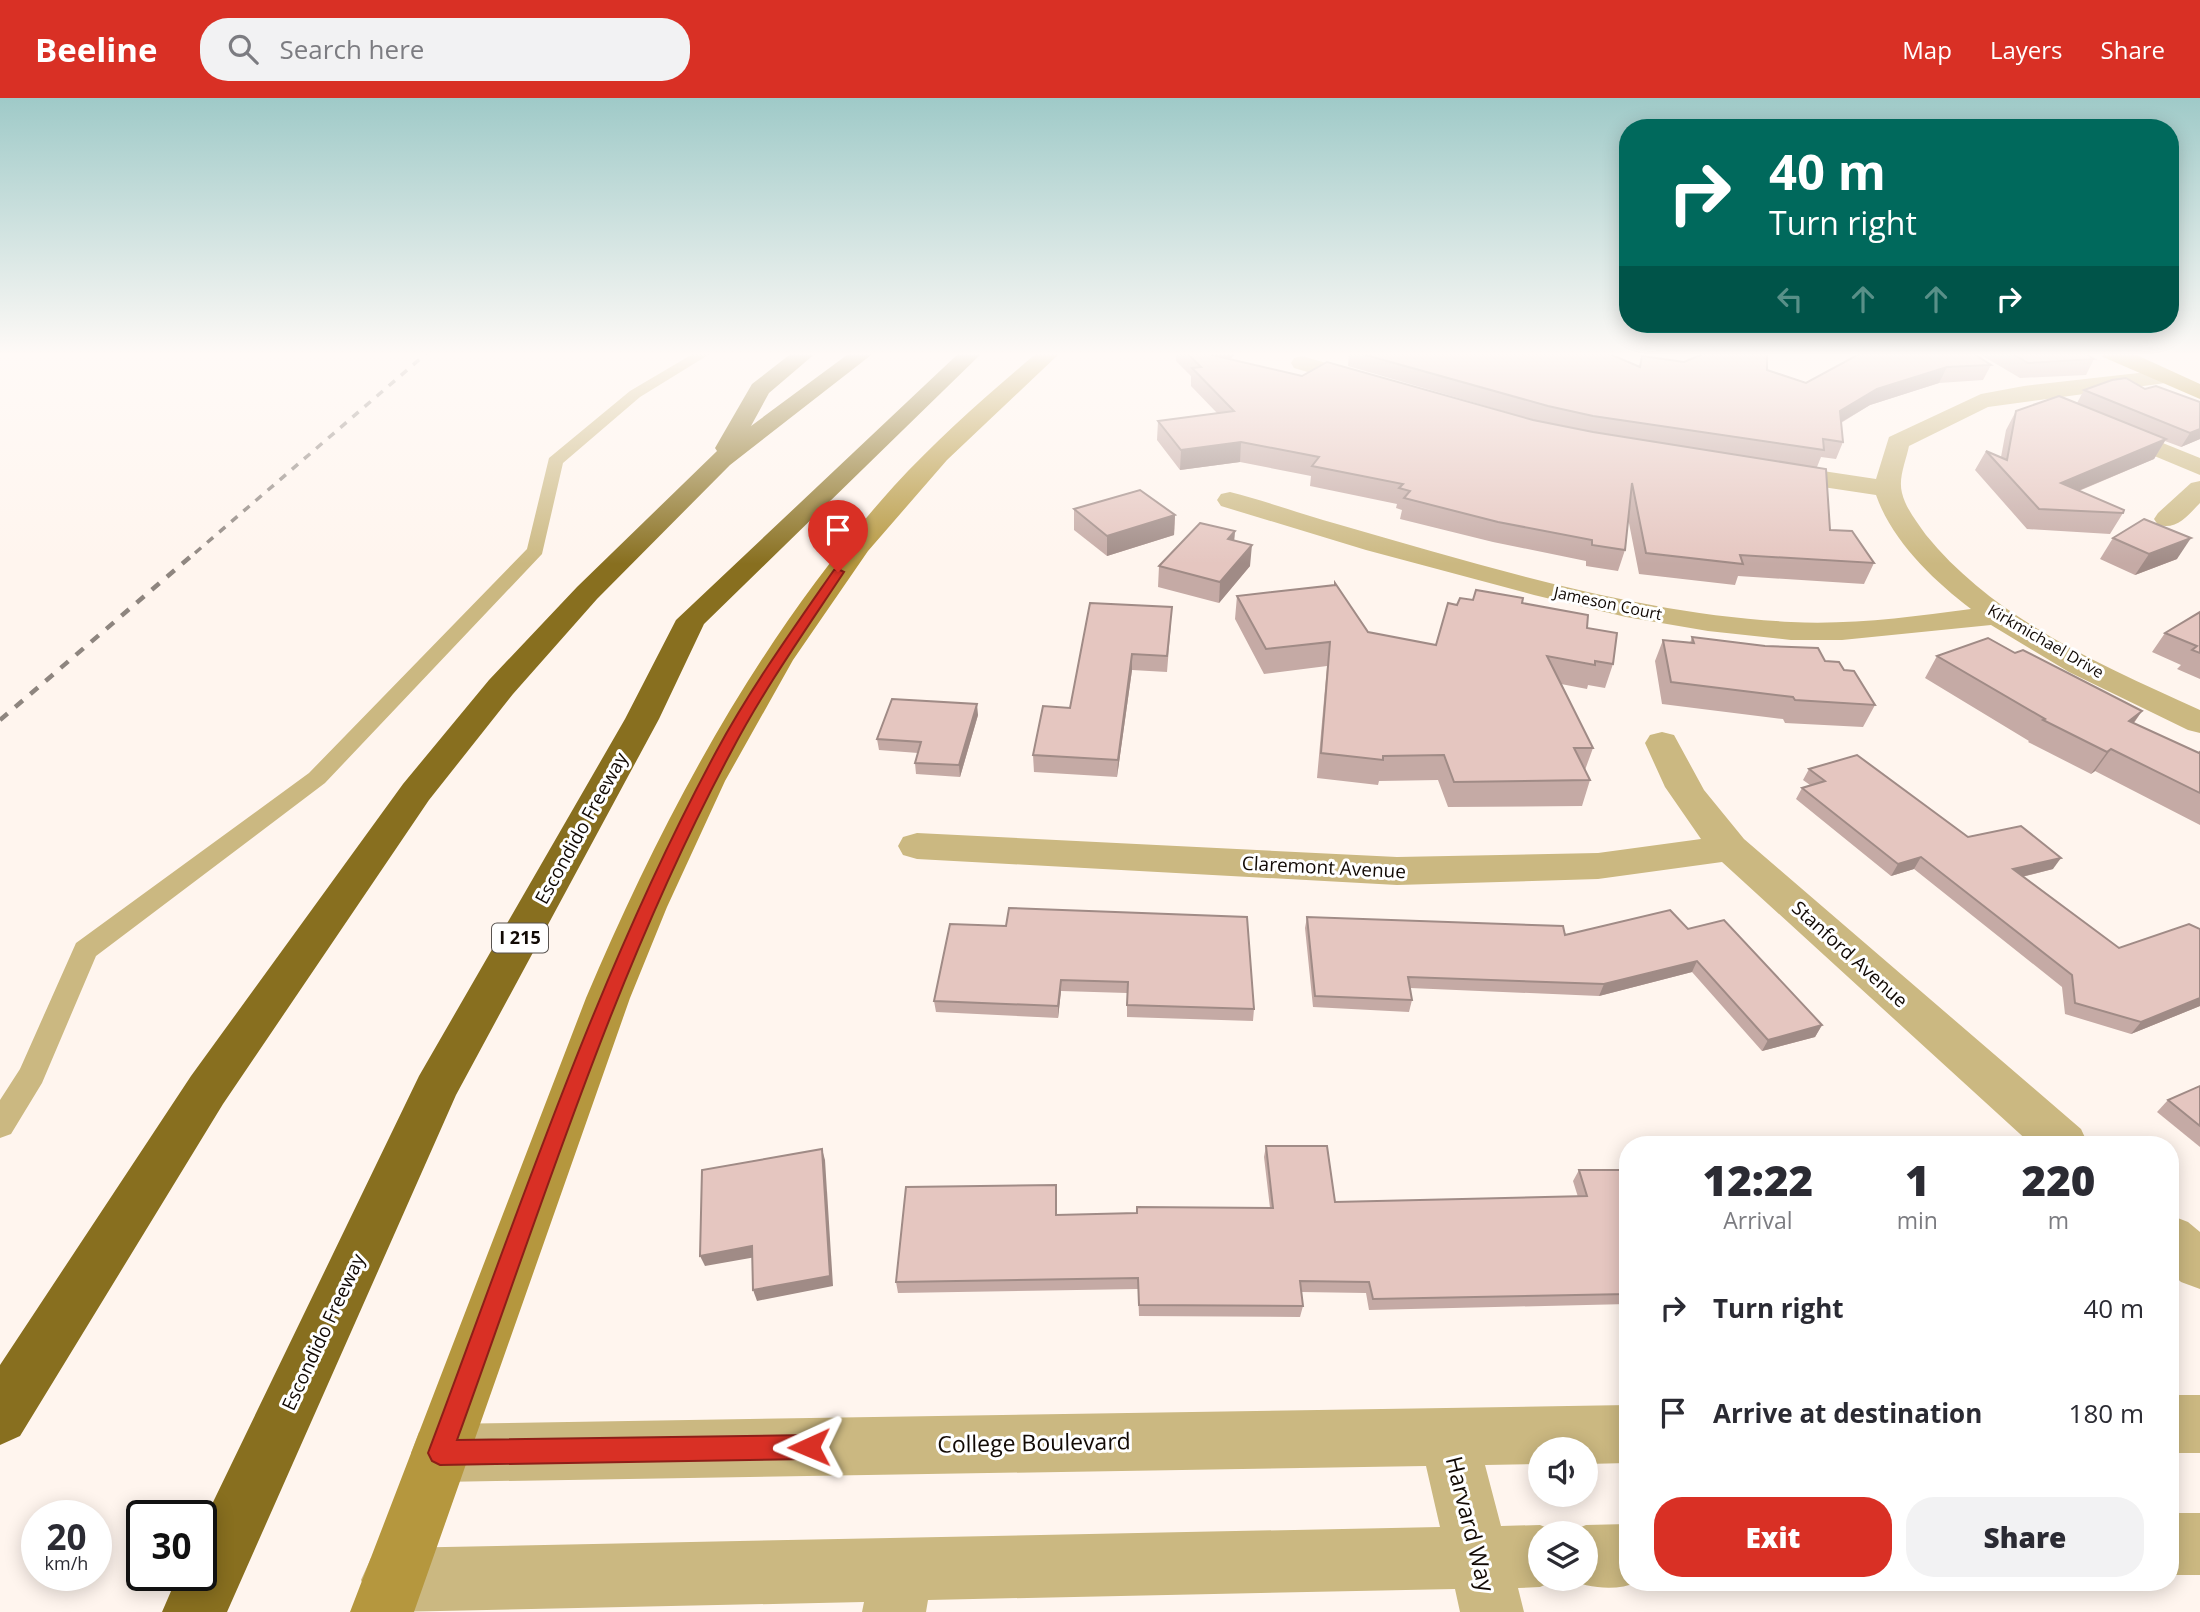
<!DOCTYPE html>
<html lang="en">
<head>
<meta charset="utf-8">
<style>
  :root { --surface:#fff; --page:#f2f2f3; --text:#2b2b33; --muted:#7c7c81; --accent:#d93025 }
  body { margin:0; font-family:"Open Sans",sans-serif; background:var(--page); color:var(--text); height:100vh; display:flex; flex-direction:column; font-size:26px; white-space:nowrap }
  * { box-sizing:border-box; margin:0 }
  p { font-size:23px; color:var(--muted) }
  .icon { flex:none; width:38px; height:38px; fill:none; stroke:currentColor; stroke-width:2; stroke-linecap:round; stroke-linejoin:round }
  .map { position:relative; flex:1; overflow:hidden }
  .sheet { position:absolute; left:1619px; top:1038px; width:560px; height:455px; display:flex; flex-direction:column; background:var(--surface); border-radius:28px; box-shadow:0 4px 18px #0003 }
  .sheet>* { flex:none }
  .banner { position:absolute; left:1619px; top:21px; width:560px; height:214px; border-radius:28px; box-shadow:0 4px 18px #0003; background:#00695c; color:#fff; overflow:hidden }
  .buttons { position:absolute; left:1528px; top:1339px; display:grid; gap:14px }
  .buttons a { display:grid; place-items:center; width:70px; height:70px; border-radius:50%; background:var(--surface); box-shadow:0 4px 18px #0003; font-size:35px }
  .speed { position:absolute; left:21px; top:1402px; display:flex; gap:14px; font-size:35px; font-weight:700; text-align:center }
  .speed>* { display:grid; place-content:center; width:91px; height:91px; border-radius:50%; background:var(--surface); box-shadow:0 4px 18px #0003; line-height:1 }
  .speed small { font-size:18px; font-weight:400 }
  .speed .limit { border:4px solid #111; border-radius:10px; background:#fff; color:#111 }
  .pin { position:absolute; display:grid; place-items:center; width:60px; height:60px; color:#fff; margin:-72px -30px; border-radius:50% 50% 50% 0; rotate:-45deg; box-shadow:0 0 7px #0007 }
  .pin .icon { rotate:45deg }
  .me { position:absolute; width:77px; margin:-38px; rotate:269deg; stroke-linejoin:round; filter:drop-shadow(0 0 5px #0008) }
  .turn { display:flex; align-items:center; gap:24px; height:147px; padding:0 35px; font-size:32px }
  .turn .icon { width:91px; height:91px; stroke-width:2.5 }
  .turn b { display:block; font-size:49px; line-height:60px }
  .lanes { display:flex; align-items:center; height:66px; padding:0 35px; background:#0003; justify-content:center; gap:35px; direction:ltr }
  .lanes .off { opacity:.35 }
  .eta { display:flex; justify-content:space-evenly; align-items:center; height:119px; text-align:center }
  .eta b { font-size:42px; font-weight:800; line-height:49px }
  .primary-button { display:flex; gap:14px; margin-top:auto; padding:14px 35px }
  .primary-button a { flex:1; height:80px; border-radius:28px; background:var(--accent); color:#fff; font-size:28px; font-weight:800; line-height:80px; text-align:center }
  .primary-button a+a { background:var(--page); color:var(--text) }
  ul { padding:0; list-style:none }
  li { display:flex; align-items:center; gap:21px; height:105px; padding:0 35px }
  li div { flex:1 }
  li b { display:block; font-size:26px }
  li em { font-style:normal }
  header { display:flex; align-items:center; gap:42px; box-sizing:border-box; height:98px; padding:0 35px; background:var(--accent); color:#fff }
  header strong { font-size:33px }
  nav { display:flex; gap:38px; margin-inline-start:auto; font-size:24px }
  .search { width:490px; height:63px; background:var(--page); display:flex; align-items:center; gap:18px; box-sizing:border-box; padding:0 24px; border-radius:28px; color:var(--muted); font-size:26px }
  .map>svg:first-child { display:block }
  .lines { fill:none; stroke-linecap:round; stroke-linejoin:round }
  .lane { fill:#cbb881; fill-rule:evenodd }
  .street { fill:#cbb881; fill-rule:evenodd }
  .secondary { fill:#b5973e; fill-rule:evenodd }
  .highway { fill:#886f1f; fill-rule:evenodd }
  .rail-far1 { stroke:#8e857f; stroke-width:3.5; stroke-dasharray:8 8; stroke-linecap:butt }
  .rail { stroke:#8e857f; stroke-width:4.5; stroke-dasharray:10 10; stroke-linecap:butt }
  .wall { fill:#c5aaa5 }
  .shaded-wall { fill:#a08b86 }
  .building { fill:#e5c6c0; stroke:#a08b86; stroke-width:2 }
  .route { fill:#d93025; stroke:#8d1f18; stroke-width:2 }
  .labels { text-anchor:middle; stroke-width:6; stroke-linejoin:round; paint-order:stroke }
  .far-street-label { font-size:16px; fill:#110904; stroke:#fff }
  .shield { fill:#fff; stroke:#58534f; stroke-width:2 }
  .shield-label { font-size:18px; font-weight:bold; fill:#110904 }
  .street-label { font-size:19px; fill:#110904; stroke:#fff }
  .near-street-label { font-size:23px; fill:#110904; stroke:#fff }
</style>
</head>
<body>
<header>
<strong>Beeline</strong>
<div class="search"><svg class="icon" aria-label="search" viewBox="0 0 24 24"><circle cx="10" cy="10" r="6"/><path d="M15 15l6 6"/></svg>Search here</div>
<nav><a>Map</a><a>Layers</a><a>Share</a></nav>
</header>
<div class="map">
<svg width="2200" height="1514" viewBox="0 0 2200 1514">
  <rect width="100%" height="100%" fill="#fff5ee"/>
  <g class="lines">
    <!-- lane -->
    <path class="lane" d="M696 254H713L640 299 563 365 542 456 325 685 96 858 42 985 11 1036 0 1040V1002L20 971 76 845 309 675 527 451 549 360 630 293Z"/>
    <!-- street -->
    <g class="street">
      <path d="M1302 258 1374 279 1377 284 1374 289 1366 291 1294 270 1291 265 1294 260Z"/>
      <path d="M2165 272 2173 274 2176 279 2173 284 1988 309 1909 348C1906 363 1898 380 1902 395 1906 411 1917 424 1926 437 1995 522 2103 568 2200 612V635L2188 632 2069 574 1991 527 1842 542H1791L1708 533 1626 519 1534 497 1366 452 1221 408 1217 402 1221 396 1230 394C1266 403 1301 416 1337 426 1484 468 1637 516 1791 524 1851 527 1911 519 1971 511 1933 482 1892 443 1876 397L1776 382 1767 379 1763 374 1767 369 1776 366 1876 381 1889 339 1981 296 2024 288Z"/>
      <path d="M2113 325 2200 360V377L2104 337 2101 332 2104 327Z"/>
      <path d="M2200 383V405C2187 418 2178 432 2158 427L2154 421 2158 415 2191 385Z"/>
      <path d="M1662 634 1674 637 1704 692 1744 741 2081 1031 2088 1046H2031L1722 764 1598 781 1397 787 917 761 903 757 898 748 903 739 917 735 1397 759 1598 755 1701 741 1665 689 1645 645 1650 637Z"/>
      <path d="M2170 1117 2188 1124 2200 1134V1191L2181 1184 2170 1174Z"/>
      <rect x="2170" y="1297" width="30" height="58"/>
      <path d="M1628 1307V1365L1586 1366V1351H1540V1366L1485 1367 1501 1428 1540 1427 1560 1435H1540V1480H1561L1540 1489 1518 1490 1524 1514H1460L1455 1491 928 1502 926 1514H862L864 1504 393 1514 371 1504 361 1482 371 1460 393 1450 1440 1429 1426 1368 440 1384 419 1376 411 1355 419 1334 440 1326Z"/>
      <rect x="2170" y="1415" width="30" height="62"/>
      <path d="M1628 1426V1484H1638C1615 1494 1588 1490 1565 1480H1586V1435H1566L1586 1427Z"/>
    </g>
    <!-- secondary -->
    <g class="secondary">
      <path d="M1038 254H1061L947 362 868 453 793 562 725 683 667 809 630 900 414 1514H350L586 900C664 716 760 537 894 388 938 340 988 296 1038 254Z"/>
      <path d="M2101 254H2130L2200 286V301L2103 259Z"/>
    </g>
    <!-- highway -->
    <g class="highway">
      <path d="M793 254H817L769 295 751 328 851 254H875L730 367 597 501 513 596 429 702 223 1006 20 1338 0 1347V1267L191 978 403 686 489 582 577 489 717 353 715 350 752 286Z"/>
      <path d="M960 254H983L704 526 659 621 456 997 227 1514H162L178 1477H201V1429L419 978 625 621 676 522Z"/>
    </g>
    <!-- rail-far1 -->
    <path class="rail-far1" d="M195 455 428 254"/>
    <!-- rail -->
    <path class="rail" d="M0 622 197 453"/>
  </g>
  <!-- wall -->
  <g class="wall">
    <path d="M1177 254H1239L1230 261 1302 278 1534 322 1348 268 1349 254H1605L1639 269 1642 258 1684 264 1767 272 1806 285 1857 258 1852 254H1971L1991 267 1983 282 1939 285 1870 307 1841 325 1843 344 1836 361 1821 359 1817 369 1830 432 1874 465 1864 486 1738 478 1735 487 1639 476 1628 420 1625 452 1618 473 1586 468V463L1493 444 1400 421 1402 412 1396 410 1397 406 1310 388 1311 378 1240 364 1180 372 1157 342 1158 323 1217 315 1191 288V278L1176 263Z"/>
    <path d="M1976 254H2082L2094 261 2086 277 2020 280Z"/>
    <path d="M2145 291 2200 304V341L2181 349 2165 343 2154 361 2079 393 2123 415 2110 436 2027 431 1975 372 1986 353 2001 359 2006 332 2016 313 2077 305 2084 292Z"/>
    <path d="M1074 411 1175 417 1174 437 1107 458 1074 432Z"/>
    <path d="M1235 433 1234 443 1250 468 1219 505 1158 489 1159 468Z"/>
    <path d="M2113 440 2177 461 2135 477 2100 461Z"/>
    <path d="M1237 498 1368 534 1436 547 1457 507 1473 502 1522 505 1587 530 1613 566 1605 590 1588 587 1587 591 1561 586 1593 650 1585 672 1590 682 1582 708 1448 709 1438 682 1379 683 1378 687 1317 680 1327 568 1264 576 1235 521Z"/>
    <path d="M1090 505 1171 525 1167 574 1132 572 1117 679 1034 674 1033 657 1070 610Z"/>
    <path d="M2200 514V581L2177 571 2181 567 2152 554 2165 535Z"/>
    <path d="M1692 539 1825 563 1844 572 1875 607 1863 629 1785 625 1783 621 1662 606 1655 563 1663 542 1690 545Z"/>
    <path d="M2015 555 2142 613 2134 625 2199 655 2200 654V727L2095 673 2091 676 2028 644 2029 643 1925 580 1937 558Z"/>
    <path d="M978 617 960 679 916 676 915 665 918 655 879 652 877 641Z"/>
    <path d="M1809 671 1968 739 2053 771 2022 779 2119 850 2200 908 2131 936 2065 916 2062 889 1914 771 1891 778 1796 701 1802 690 1810 687 1803 682Z"/>
    <path d="M1307 819 1565 837 1688 831 1822 927 1815 939 1762 953 1692 874 1599 898 1410 890 1412 902 1409 914 1313 909 1305 830Z"/>
    <path d="M950 826 1254 911 1253 923 1127 919V895L1061 893 1058 920 936 914 934 903Z"/>
    <path d="M2200 988V1049L2157 1014 2168 1002Z"/>
    <path d="M1266 1048 1335 1104 1578 1099 1573 1083 1579 1072H1628V1206L1369 1212 1366 1195 1301 1194 1303 1208 1300 1219 1139 1218 1138 1191 898 1195 896 1184 1056 1087V1117L1137 1115 1270 1110 1264 1059Z"/>
  </g>
  <!-- shaded-wall -->
  <g class="shaded-wall">
    <path d="M1217 254H1239L1211 275 1212 257Z"/>
    <path d="M1947 269 1939 285 1870 307 1833 329 1840 313 1877 291Z"/>
    <path d="M2200 331V341L2181 349 2190 335Z"/>
    <path d="M2166 341 2154 361 2049 405 2061 385Z"/>
    <path d="M1241 344 1240 364 1180 372 1181 352Z"/>
    <path d="M1175 417 1174 437 1107 458V438Z"/>
    <path d="M1235 433 1233 454 1228 441Z"/>
    <path d="M2191 440 2177 461 2135 477 2149 456Z"/>
    <path d="M1252 447 1250 468 1219 505 1220 484Z"/>
    <path d="M1132 556V572L1117 679 1118 662Z"/>
    <path d="M977 606 978 617 960 679 959 667Z"/>
    <path d="M2142 613 2126 635 2129 623Z"/>
    <path d="M2111 651 2095 673 2091 676 2107 654Z"/>
    <path d="M1921 759 1914 771 1891 778 1898 766Z"/>
    <path d="M2061 760 2053 771 2004 783 2013 771Z"/>
    <path d="M1697 863 1692 874 1599 898 1604 886Z"/>
    <path d="M1061 882V893L1058 920V908Z"/>
    <path d="M2200 900V908L2131 936 2141 924Z"/>
    <path d="M1822 927 1815 939 1762 953 1768 942Z"/>
    <path d="M822 1051 825 1062 833 1188 757 1203 753 1192Z"/>
    <path d="M752 1148 756 1159 705 1168 700 1158Z"/>
  </g>
  <!-- building -->
  <g class="building">
    <path d="M1186 254H1217L1212 257 1302 278 1327 264 1533 322 1593 334 1826 371 1830 432 1852 433 1874 465 1740 457 1743 466 1646 455 1632 385 1625 452 1592 447V442L1498 424 1404 400 1410 393 1399 390 1403 386 1312 368 1319 359 1241 344 1181 352 1158 323 1234 313 1192 270 1201 269Z"/>
    <path d="M1355 254H1605L1640 269 1642 258 1684 264 1708 254H1767V272L1806 285 1863 254H1971L1991 267 1947 269 1877 291 1840 313 1843 344 1823 341 1824 352 1593 318 1548 308Z"/>
    <path d="M2010 254H2082L2094 261 2028 265Z"/>
    <path d="M2126 280 2145 291 2156 288 2200 304V331L2190 335 2084 292 2112 282Z"/>
    <path d="M2059 298 2166 341 2061 385 2124 412 2123 415 2039 411 1986 353 2007 362 2016 313Z"/>
    <path d="M1140 392 1175 417 1107 438 1074 411Z"/>
    <path d="M2144 421 2191 440 2149 456 2113 440Z"/>
    <path d="M1200 425 1235 433 1228 441 1252 447 1220 484 1159 468Z"/>
    <path d="M1335 485 1368 534 1436 547 1448 505 1457 507 1460 500 1473 502 1476 492 1523 500 1522 505 1588 517 1587 530 1617 535 1613 566 1595 563V567L1547 558 1593 650H1574L1590 682 1454 684 1444 657 1383 658V662L1321 655 1330 544 1266 551 1237 498 1335 487Z"/>
    <path d="M1090 505 1172 509 1167 558 1132 556 1118 662 1033 657 1043 608 1070 610Z"/>
    <path d="M2200 514V555L2192 552 2197 548 2165 535Z"/>
    <path d="M1692 539 1765 548 1818 550 1825 563 1839 564 1844 572 1854 573 1875 607 1795 602 1793 599 1671 584 1663 542 1694 545Z"/>
    <path d="M1988 540 2015 555 2023 552 2142 613 2129 623 2199 655 2200 654V695L2111 651 2107 654 2043 622 2045 621 1937 558Z"/>
    <path d="M892 601 977 606 959 667 915 665 921 644 877 641Z"/>
    <path d="M1857 657 1968 739 2021 728 2061 760 2013 771 2119 850 2189 826 2200 831V900L2141 924 2075 905 2072 877 1921 759 1898 766 1802 690 1825 683 1809 671Z"/>
    <path d="M1009 810 1247 819 1254 911 1127 907 1128 884 1061 882 1058 908 934 903 950 826 1006 828Z"/>
    <path d="M1670 812 1688 831 1724 822 1822 927 1768 942 1697 863 1604 886 1408 879 1412 902 1315 898 1307 819 1563 828 1565 837Z"/>
    <path d="M2200 988V1028L2168 1002Z"/>
    <path d="M1266 1048H1327L1335 1104 1587 1098 1579 1072H1628V1196L1373 1201 1369 1184 1300 1183 1303 1208 1139 1207 1138 1180 896 1184 906 1089 1056 1087V1117L1137 1115V1109L1273 1110Z"/>
    <path d="M822 1051 830 1178 753 1192 752 1148 700 1158 702 1072Z"/>
  </g>
  <!-- sky -->
  <linearGradient id="sky" x2="0" y2="1"><stop stop-color="#9fcac8"/><stop offset="0.55" stop-color="#fffaf7"/><stop offset="1" stop-color="#fffaf7" stop-opacity="0"/></linearGradient>
  <rect width="2200" height="466" fill="url(#sky)"/>
  <!-- route -->
  <path class="route" d="M838 471 844 474C805 533 764 591 731 654 615 871 541 1111 457 1342L809 1337 818 1340 821 1349 818 1357 809 1361 440 1367 432 1363 428 1355C517 1119 596 877 716 654 750 591 793 531 834 472Z"/>
  <g class="labels">
    <!-- far-street labels -->
    <g class="far-street-label">
      <text transform="translate(1608 505) rotate(12)" y="6">Jameson Court</text>
      <text transform="translate(2046 543) rotate(30)" y="6">Kirkmichael Drive</text>
    </g>
    <!-- shield labels -->
    <rect class="shield" x="492" y="825.5" width="56" height="29" rx="5"/>
    <g class="shield-label">
      <text x="520" y="846">I 215</text>
    </g>
    <!-- street labels -->
    <g class="street-label">
      <text transform="translate(581 730) rotate(-61)" y="7">Escondido Freeway</text>
      <text transform="translate(1324 769) rotate(3)" y="7">Claremont Avenue</text>
      <text transform="translate(1850 856) rotate(42)" y="7">Stanford Avenue</text>
      <text transform="translate(323 1234) rotate(-65)" y="7">Escondido Freeway</text>
    </g>
    <!-- near-street labels -->
    <g class="near-street-label">
      <text transform="translate(1034 1345) rotate(-1)" y="8">College Boulevard</text>
      <text transform="translate(1470 1426) rotate(76)" y="8">Harvard Way</text>
    </g>
  </g>
</svg>
<div class="buttons">
<a><svg class="icon" aria-label="sound" viewBox="0 0 24 24"><path d="M4 9h4l5-4v14l-5-4H4zM17 9q2 3 0 6"/></svg></a>
<a><svg class="icon" aria-label="layers" viewBox="0 0 24 24"><path d="M12 4l9 5-9 5-9-5zM3 14l9 5 9-5"/></svg></a>
</div>
<div class="speed"><div>20<small>km/h</small></div><div class="limit">30</div></div>
<div class="pin" style="left:838px;top:474px;background:#d93025"><svg class="icon" aria-label="arrive" viewBox="0 0 24 24"><path d="M6 21V4h12l-3 4 3 4H6"/></svg></div>
<svg class="me" style="left:809px;top:1349px" viewBox="-20 -20 40 40"><path d="M0-17L14 15 0 8-14 15z" fill="#d93025" stroke="#fff" stroke-width="4"/></svg>
<div class="banner">
<div class="turn"><svg class="icon" aria-label="right" viewBox="0 0 24 24"><path d="M7 20v-9h11M14 6l5 5-5 5"/></svg><div><b>40 m</b>Turn right</div></div>
<div class="lanes"><svg class="icon off" aria-label="left" viewBox="0 0 24 24"><path d="M17 20v-9H6M10 6l-5 5 5 5"/></svg><svg class="icon off" aria-label="ahead" viewBox="0 0 24 24"><path d="M12 20V5M6 11l6-6 6 6"/></svg><svg class="icon off" aria-label="ahead" viewBox="0 0 24 24"><path d="M12 20V5M6 11l6-6 6 6"/></svg><svg class="icon" aria-label="right" viewBox="0 0 24 24"><path d="M7 20v-9h11M14 6l5 5-5 5"/></svg></div>
</div>
<section class="sheet">
<div class="eta">
<div><b>12:22</b><p>Arrival</p></div>
<div><b>1</b><p>min</p></div>
<div><b>220</b><p>m</p></div>
</div>
<ul>
<li><svg class="icon" aria-label="right" viewBox="0 0 24 24"><path d="M7 20v-9h11M14 6l5 5-5 5"/></svg><div><b>Turn right</b></div><em>40 m</em></li>
<li><svg class="icon" aria-label="arrive" viewBox="0 0 24 24"><path d="M6 21V4h12l-3 4 3 4H6"/></svg><div><b>Arrive at destination</b></div><em>180 m</em></li>
</ul>
<div class="primary-button"><a>Exit</a><a>Share</a></div>
</section>
</div>
</body>
</html>
